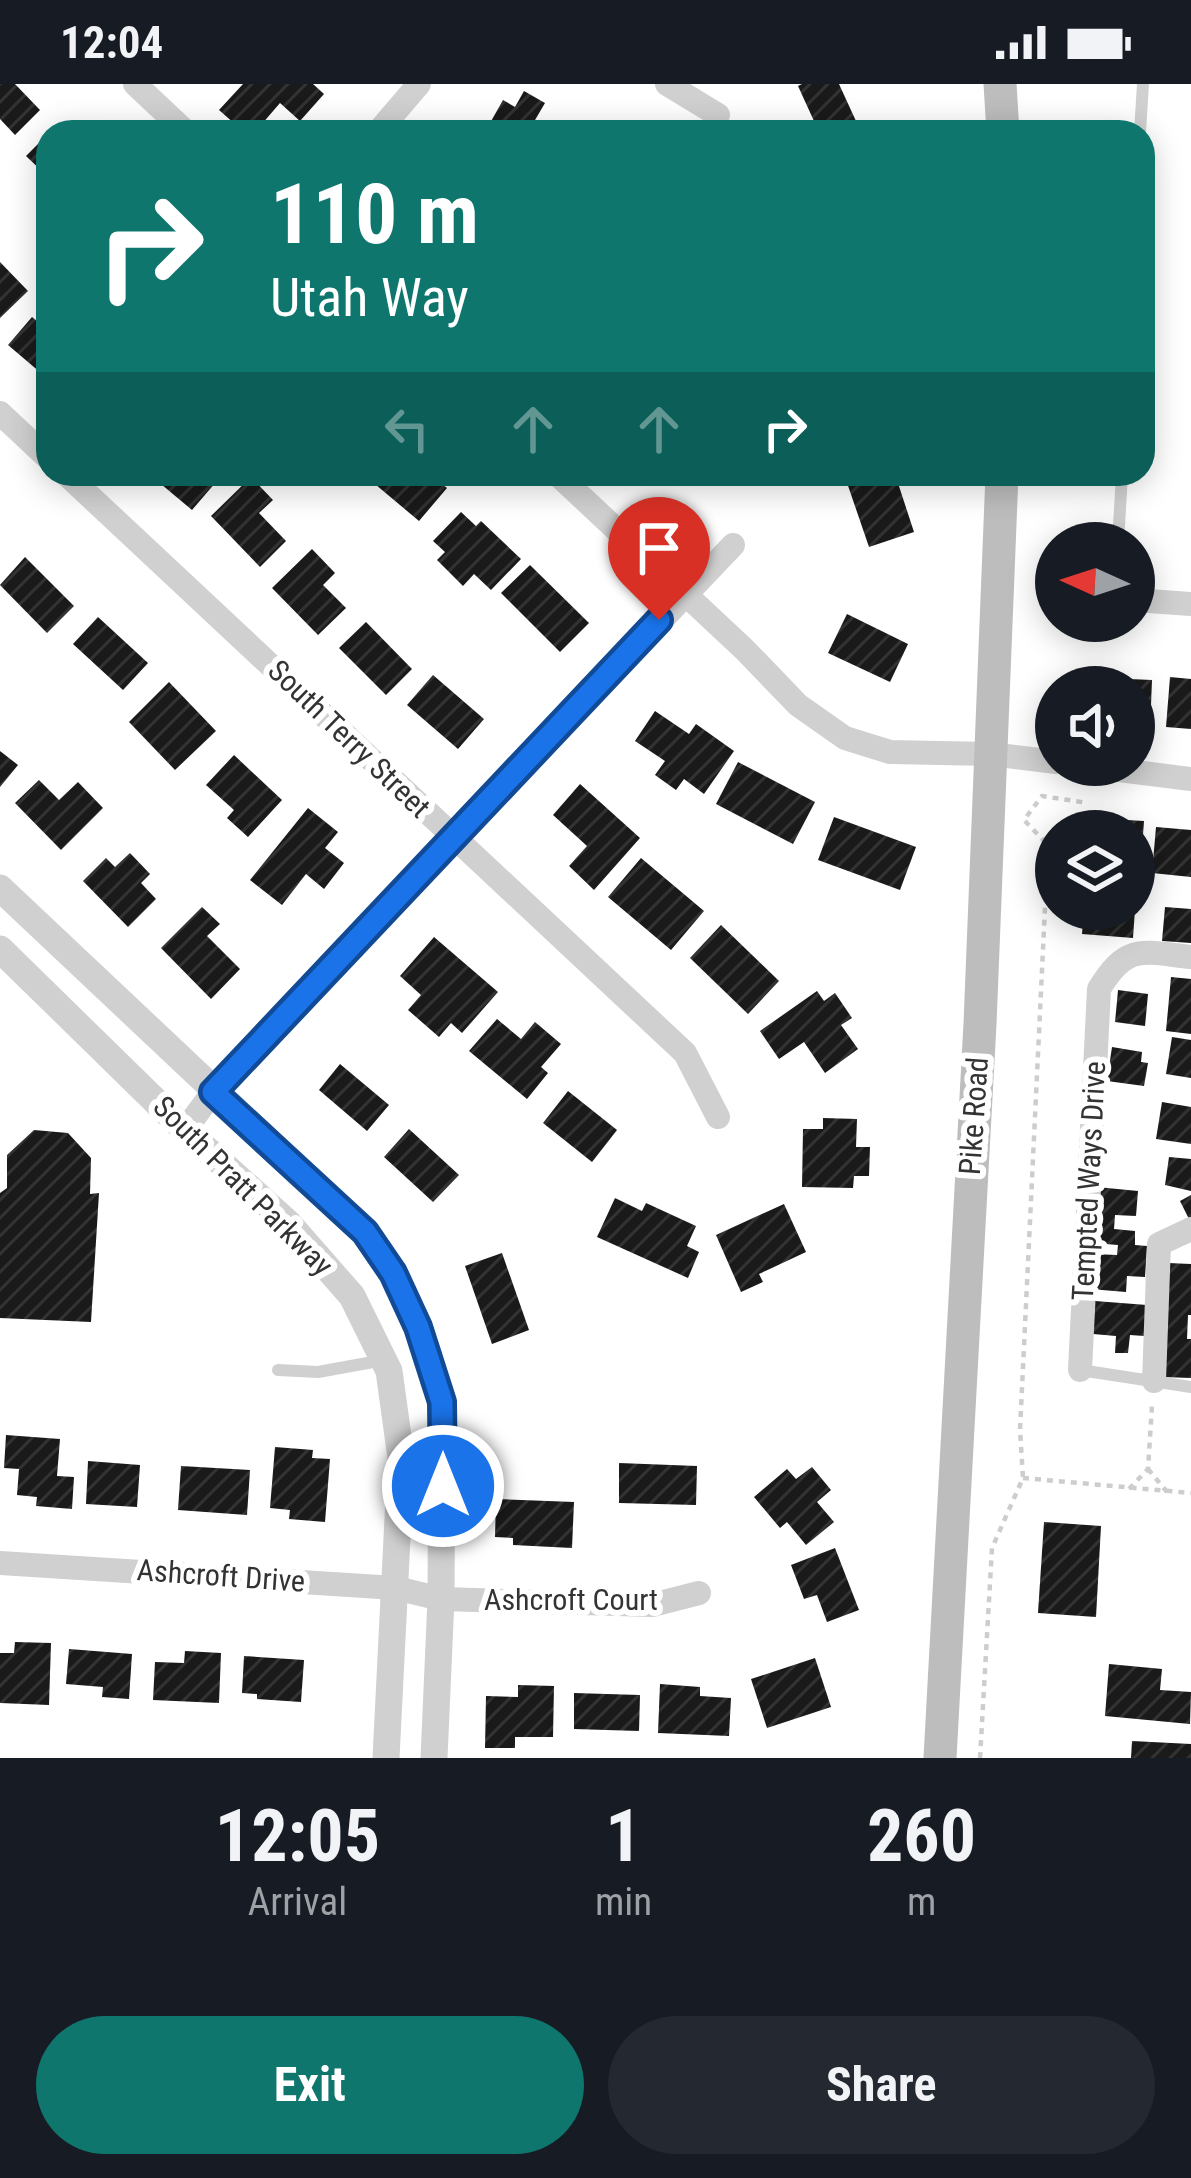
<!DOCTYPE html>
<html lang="en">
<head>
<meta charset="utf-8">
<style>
  :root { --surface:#171b24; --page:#242831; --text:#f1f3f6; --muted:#9ea1a6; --accent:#0f766e }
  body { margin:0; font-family:"Roboto Condensed",sans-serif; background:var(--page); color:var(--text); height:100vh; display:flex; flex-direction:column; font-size:45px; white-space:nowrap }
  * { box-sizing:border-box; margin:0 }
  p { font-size:39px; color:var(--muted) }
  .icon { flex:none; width:66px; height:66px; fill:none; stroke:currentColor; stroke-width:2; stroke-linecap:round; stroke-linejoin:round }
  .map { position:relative; height:1674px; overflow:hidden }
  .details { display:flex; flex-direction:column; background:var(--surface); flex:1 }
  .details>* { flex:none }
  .banner { position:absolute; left:36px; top:36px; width:1119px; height:366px; border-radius:36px; box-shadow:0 6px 30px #0003; background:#0f766e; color:#fff; overflow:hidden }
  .needle { width:78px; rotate:273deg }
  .tools { position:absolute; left:1035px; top:438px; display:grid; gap:24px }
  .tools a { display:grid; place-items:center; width:120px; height:120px; border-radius:50%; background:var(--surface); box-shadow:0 6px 30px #0003; font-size:60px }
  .pin { position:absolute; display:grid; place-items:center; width:102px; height:102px; color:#fff; margin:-123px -51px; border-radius:50% 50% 50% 0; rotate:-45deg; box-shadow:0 0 12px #0007 }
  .pin .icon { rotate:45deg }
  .me { position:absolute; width:132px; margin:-66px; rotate:0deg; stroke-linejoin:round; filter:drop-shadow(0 0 9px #0008) }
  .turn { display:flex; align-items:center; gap:42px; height:252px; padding:0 36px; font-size:54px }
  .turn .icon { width:156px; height:156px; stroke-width:2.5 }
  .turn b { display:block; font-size:84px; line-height:102px }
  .lanes { display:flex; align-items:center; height:114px; padding:0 36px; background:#0003; justify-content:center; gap:60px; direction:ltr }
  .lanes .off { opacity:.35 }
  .eta { display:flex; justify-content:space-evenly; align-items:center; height:204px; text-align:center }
  .eta b { font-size:72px; font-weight:700; line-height:84px }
  .cta { display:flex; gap:24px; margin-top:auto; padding:24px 36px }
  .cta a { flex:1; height:138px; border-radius:72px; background:var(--accent); color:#fff; font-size:48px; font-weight:700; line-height:138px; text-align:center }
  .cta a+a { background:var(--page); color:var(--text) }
  .status { display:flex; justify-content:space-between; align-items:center; height:84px; padding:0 60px; background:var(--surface); direction:ltr }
  .status svg { height:33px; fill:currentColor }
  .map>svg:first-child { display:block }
  .building { fill:url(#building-hatch) }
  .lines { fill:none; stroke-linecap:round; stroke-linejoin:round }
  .path { stroke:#cdcdcd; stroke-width:4.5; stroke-dasharray:6 6; stroke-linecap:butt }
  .service { stroke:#d0d0d0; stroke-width:12 }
  .minor { stroke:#d0d0d0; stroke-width:24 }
  .tertiary { stroke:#d0d0d0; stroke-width:27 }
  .secondary { stroke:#bdbdbd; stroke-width:33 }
  .route-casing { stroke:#114b97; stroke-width:30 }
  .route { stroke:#1a73e8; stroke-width:21 }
  .labels { text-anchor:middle; stroke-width:12; stroke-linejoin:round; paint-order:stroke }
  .street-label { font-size:30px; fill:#333; stroke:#fff }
</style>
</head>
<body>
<div class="status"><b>12:04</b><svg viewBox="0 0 49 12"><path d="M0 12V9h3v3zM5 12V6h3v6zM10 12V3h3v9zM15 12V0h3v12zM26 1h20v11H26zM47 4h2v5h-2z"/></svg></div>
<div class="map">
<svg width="1191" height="1674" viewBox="0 0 1191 1674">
  <defs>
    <pattern id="building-hatch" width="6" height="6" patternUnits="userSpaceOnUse" patternTransform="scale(3)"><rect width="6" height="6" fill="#1a1a1a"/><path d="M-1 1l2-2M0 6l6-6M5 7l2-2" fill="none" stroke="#333"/></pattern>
  </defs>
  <rect width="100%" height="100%" fill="#fff"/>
  <!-- building -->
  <g class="building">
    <path d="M0 0H15L40 26 15 51 0 35Z"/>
    <path d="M243 0H313L324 10 300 37 280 19 255 48H244L219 26Z"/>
    <path d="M802 0H839L861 48H819L798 2Z"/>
    <path d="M524 7 545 19 528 48H485L503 16 515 23Z"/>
    <path d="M577 36 599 48H570Z"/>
    <path d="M48 50V93L26 72Z"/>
    <path d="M0 178 28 207 0 234Z"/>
    <path d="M32 233 48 246V295L8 261Z"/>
    <path d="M149 390H206L216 398 192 426Z"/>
    <path d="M363 390H430L447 404 419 437Z"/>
    <path d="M844 390H895L914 448 869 463Z"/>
    <path d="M251 393 273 416 259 429 286 457 260 483 211 432Z"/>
    <path d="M461 428 476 442 481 437 521 475 491 506 474 490 463 502 437 476 445 468 433 457Z"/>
    <path d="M312 465 335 489 323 501 346 524 318 551 272 504Z"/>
    <path d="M25 473 74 522 47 549 0 501Z"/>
    <path d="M530 481 589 539 560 568 501 509Z"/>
    <path d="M847 530 908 560 890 598 828 569Z"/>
    <path d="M98 533 148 579 123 606 73 560Z"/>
    <path d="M366 538 412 585 386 611 339 564Z"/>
    <path d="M433 591 484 635 458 665 407 621Z"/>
    <path d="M1170 593 1191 595V645L1166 643Z"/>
    <path d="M1107 594 1152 596 1150 646 1134 645V603H1106Z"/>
    <path d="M169 598 216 647 175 686 129 638Z"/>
    <path d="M655 627 689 650 696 640 734 667 704 710 684 695 676 706 655 691 665 677 635 657Z"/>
    <path d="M0 667 18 681 0 703Z"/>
    <path d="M234 671 282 716 248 753 227 734 234 726 206 701Z"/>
    <path d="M738 678 815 718 793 760 716 720Z"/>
    <path d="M39 696 59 716 78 698 103 724 61 766 15 719Z"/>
    <path d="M580 700 640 754 594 806 569 782 587 762 553 731Z"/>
    <path d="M308 724 338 748 325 764 344 779 324 805 306 790 282 821 250 796Z"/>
    <path d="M834 733 916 763 900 806 818 776Z"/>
    <path d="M1091 734 1144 737 1141 779 1134 778V747H1090Z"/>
    <path d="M1156 743 1191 746V793L1152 789Z"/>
    <path d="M130 769 150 790 141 799 156 815 128 843 83 797 106 774 115 783Z"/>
    <path d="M641 774 704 827 671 866 608 813Z"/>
    <path d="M202 823 220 840 207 852 240 885 211 915 161 864Z"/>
    <path d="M1165 823 1191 825V859L1162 857Z"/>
    <path d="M1084 825H1135L1133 854 1082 850Z"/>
    <path d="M721 841 779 897 748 930 690 874Z"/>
    <path d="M434 853 498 908 462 949 451 939 439 953 408 926 421 911 400 892Z"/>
    <path d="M1171 893 1191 895V950L1166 947Z"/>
    <path d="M1118 906 1148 910 1145 942 1115 938Z"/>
    <path d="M817 907 824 917 835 909 852 934 841 941 858 965 825 989 804 958 779 975 760 947Z"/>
    <path d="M497 935 521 955 535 938 561 960 541 983 548 989 527 1015 469 967Z"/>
    <path d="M1172 953 1191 956V994L1166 990Z"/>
    <path d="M1112 963 1142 968 1141 978 1148 979 1144 1002 1107 997Z"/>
    <path d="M340 980 389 1021 367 1047 319 1006Z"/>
    <path d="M568 1007 617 1046 592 1078 543 1039Z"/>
    <path d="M1162 1018 1191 1023V1060L1156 1055Z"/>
    <path d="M823 1034 857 1035 856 1063H870L869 1092H854L853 1104 802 1103 803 1045H823Z"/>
    <path d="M409 1045 459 1091 433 1118 384 1073Z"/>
    <path d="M34 1046 68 1049 91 1074 90 1110 99 1109 91 1238 0 1234V1109L7 1104V1071Z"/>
    <path d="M1169 1073 1191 1075V1107L1165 1101Z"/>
    <path d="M1097 1103 1138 1107 1136 1132 1115 1131 1114 1145 1135 1147V1161L1147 1162 1145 1193 1127 1192 1126 1208 1090 1205 1093 1170 1117 1171 1118 1161 1093 1159Z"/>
    <path d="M1191 1111V1139L1180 1117Z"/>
    <path d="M615 1114 642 1127 646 1119 696 1142 687 1162 699 1168 688 1194 597 1153Z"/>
    <path d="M784 1120 806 1168 759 1190 763 1198 741 1208 716 1151Z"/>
    <path d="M502 1169 529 1246 492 1260 465 1182Z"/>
    <path d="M1168 1179 1191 1180V1231H1188L1187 1255H1191V1294L1162 1293Z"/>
    <path d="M1095 1217 1147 1221 1144 1252 1130 1251 1128 1269H1115L1116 1252 1093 1250Z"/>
    <path d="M6 1351 60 1355 57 1392 74 1393 72 1425 36 1422 37 1413 17 1411 19 1385 4 1384Z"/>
    <path d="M275 1363 313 1366 312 1374 330 1375 325 1438 289 1435 290 1426 270 1424Z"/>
    <path d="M88 1377 140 1381 137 1423 86 1420Z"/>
    <path d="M619 1379 697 1382 696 1421 619 1419Z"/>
    <path d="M181 1382 250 1386 247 1431 178 1426Z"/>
    <path d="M812 1383 831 1406 817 1418 834 1438 806 1461 787 1438 780 1444 754 1413 787 1385 796 1395Z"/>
    <path d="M496 1415 574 1418 572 1464 513 1461V1454L495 1453Z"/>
    <path d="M1044 1438 1101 1442 1096 1533 1038 1529Z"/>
    <path d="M835 1464 859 1526 827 1538 817 1511 804 1515 791 1481Z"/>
    <path d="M15 1558 51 1559 49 1621 0 1619V1569H14Z"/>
    <path d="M69 1565 132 1570 129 1615 102 1613 103 1603 66 1600Z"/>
    <path d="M185 1567 221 1569 219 1619 153 1616 155 1578 184 1579Z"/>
    <path d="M244 1572 304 1576 301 1618 257 1615V1610L242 1609Z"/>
    <path d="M815 1574 831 1623 767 1644 751 1595Z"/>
    <path d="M1109 1580 1162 1585 1160 1606 1191 1608 1190 1640 1105 1632Z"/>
    <path d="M660 1600 700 1603V1612L731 1614 729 1652 658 1649Z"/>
    <path d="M518 1601 554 1602 553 1653H515V1664H485L486 1612 518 1613Z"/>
    <path d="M574 1609 640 1611 639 1647 574 1645Z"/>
    <path d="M1132 1657 1191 1660V1674H1131Z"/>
  </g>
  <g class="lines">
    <!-- path -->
    <g class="path">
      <path d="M1148 1385 1167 1408"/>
      <path d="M1023 1394 1191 1409"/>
      <path d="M1129 1405 1148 1385 1152 1322"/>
      <path d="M980 1674 992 1464 1023 1394 1020 1346 1048 761 1024 736 1042 712 1088 719"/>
    </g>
    <!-- service -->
    <g class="service">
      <path d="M1140 48 1143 0"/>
      <path d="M1118 459 1122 390"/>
      <path d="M278 1286 318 1288 384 1276"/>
      <path d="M1080 1286 1191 1303"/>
    </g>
    <!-- minor -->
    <g class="minor">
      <path d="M135 0 186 48"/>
      <path d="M667 0 718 31"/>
      <path d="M378 48 419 0"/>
      <path d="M0 329 48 374"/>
      <path d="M66 390 685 969 718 1033"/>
      <path d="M557 390 745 566 798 621 845 654 890 668 991 670 1056 678"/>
      <path d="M1134 516 1191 520"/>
      <path d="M1079 681 1191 695"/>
      <path d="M185 1046 213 1008 733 461"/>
      <path d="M1080 1286 1099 905C1127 859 1142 868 1191 873"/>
      <path d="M1154 1297 1159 1160 1191 1145"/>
      <path d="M0 1479 396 1504 441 1515 652 1521 699 1509"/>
    </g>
    <!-- tertiary -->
    <g class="tertiary">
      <path d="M0 804 365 1148 393 1189 419 1243 442 1318 441 1515 434 1674"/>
      <path d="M0 865 185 1046 288 1139 352 1212 389 1287 401 1374 386 1674"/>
    </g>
    <!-- secondary -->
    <g class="secondary">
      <path d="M1000 0 1003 48"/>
      <path d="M940 1674 980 940 1002 390"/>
    </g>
  </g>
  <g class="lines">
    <!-- route casing -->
    <g class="route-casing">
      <path id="route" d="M443 1402 442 1318 418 1243 393 1189 365 1148 213 1008 659 536"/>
    </g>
    <!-- route -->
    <use href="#route" class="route"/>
  </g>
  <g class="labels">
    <!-- street labels -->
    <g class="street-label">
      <text transform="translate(349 655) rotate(44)" y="10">South Terry Street</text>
      <text transform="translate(974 1032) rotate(-86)" y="10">Pike Road</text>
      <text transform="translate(1089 1097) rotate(-87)" y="10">Tempted Ways Drive</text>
      <text transform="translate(243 1102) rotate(45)" y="10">South Pratt Parkway</text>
      <text transform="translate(221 1492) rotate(4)" y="10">Ashcroft Drive</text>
      <text x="571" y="1526">Ashcroft Court</text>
    </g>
  </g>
</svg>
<div class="tools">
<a><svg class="needle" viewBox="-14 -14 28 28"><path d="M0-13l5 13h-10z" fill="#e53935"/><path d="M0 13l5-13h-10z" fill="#9ea1a6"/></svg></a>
<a><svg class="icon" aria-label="sound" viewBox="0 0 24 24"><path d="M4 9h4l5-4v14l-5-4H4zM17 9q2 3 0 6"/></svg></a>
<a><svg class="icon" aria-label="layers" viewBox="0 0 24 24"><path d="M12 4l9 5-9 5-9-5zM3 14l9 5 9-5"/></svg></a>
</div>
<div class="pin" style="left:659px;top:536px;background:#d93025"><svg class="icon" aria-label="arrive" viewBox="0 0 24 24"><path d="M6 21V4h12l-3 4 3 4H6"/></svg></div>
<svg class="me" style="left:443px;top:1402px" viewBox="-20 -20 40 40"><circle r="17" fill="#1a73e8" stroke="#fff" stroke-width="3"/><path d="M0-11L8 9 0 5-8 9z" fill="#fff"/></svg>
<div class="banner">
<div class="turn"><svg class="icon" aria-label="right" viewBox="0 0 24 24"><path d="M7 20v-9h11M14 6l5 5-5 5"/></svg><div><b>110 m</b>Utah Way</div></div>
<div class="lanes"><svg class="icon off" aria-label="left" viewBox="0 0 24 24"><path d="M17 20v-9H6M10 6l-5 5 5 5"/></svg><svg class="icon off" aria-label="ahead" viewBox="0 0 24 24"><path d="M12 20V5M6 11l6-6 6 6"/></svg><svg class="icon off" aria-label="ahead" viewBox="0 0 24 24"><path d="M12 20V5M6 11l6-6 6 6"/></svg><svg class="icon" aria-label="right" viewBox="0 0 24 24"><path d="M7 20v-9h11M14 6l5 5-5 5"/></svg></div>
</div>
</div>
<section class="details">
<div class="eta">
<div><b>12:05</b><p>Arrival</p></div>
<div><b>1</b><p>min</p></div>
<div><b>260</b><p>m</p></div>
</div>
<div class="cta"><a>Exit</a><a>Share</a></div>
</section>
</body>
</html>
